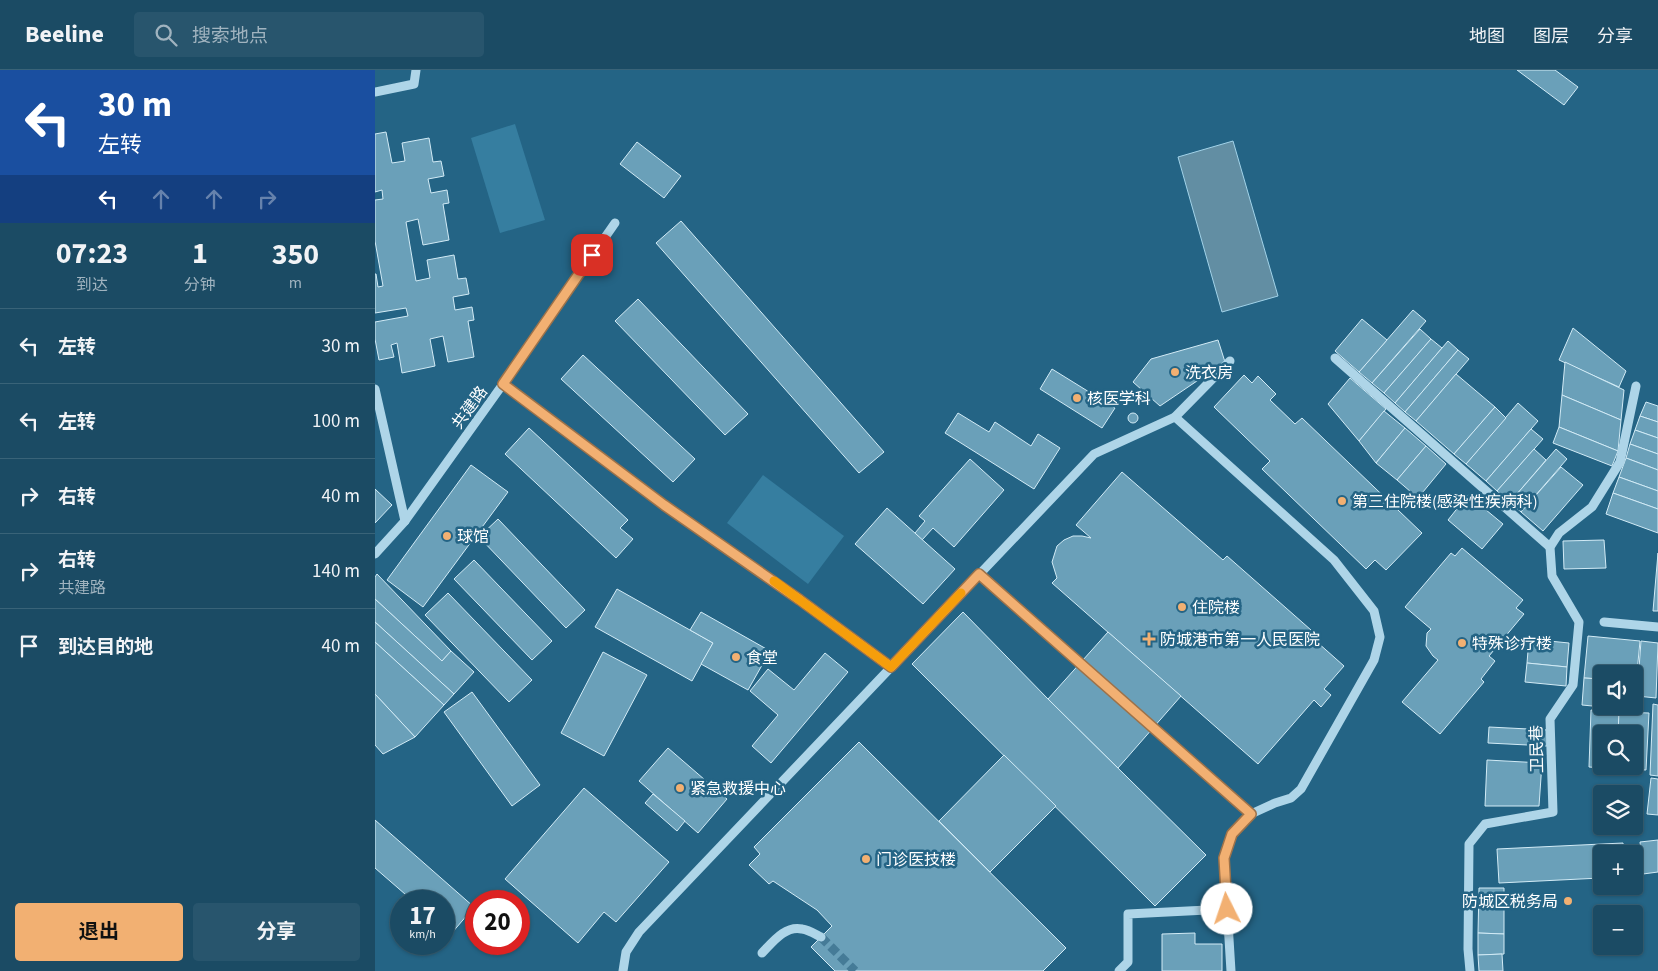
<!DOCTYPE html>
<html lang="zh">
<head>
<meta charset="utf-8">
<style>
  :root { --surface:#1b4b64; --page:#28556d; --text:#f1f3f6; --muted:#a0b3bf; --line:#396378; --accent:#f2b072 }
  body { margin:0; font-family:"Source Sans 3","Noto Sans SC",sans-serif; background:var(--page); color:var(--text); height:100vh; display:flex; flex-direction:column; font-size:19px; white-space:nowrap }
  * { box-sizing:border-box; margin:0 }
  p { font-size:16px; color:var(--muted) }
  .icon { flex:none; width:28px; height:28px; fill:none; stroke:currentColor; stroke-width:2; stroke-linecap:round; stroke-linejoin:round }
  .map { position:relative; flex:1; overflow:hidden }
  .drawer { display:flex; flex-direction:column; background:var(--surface); width:375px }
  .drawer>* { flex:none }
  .banner { background:#1a4fa0; color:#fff; overflow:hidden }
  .controls { position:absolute; left:1218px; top:595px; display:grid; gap:10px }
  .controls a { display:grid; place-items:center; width:50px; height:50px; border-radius:5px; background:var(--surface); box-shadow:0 1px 4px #0004,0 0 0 1px var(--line); font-size:25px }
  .speed { position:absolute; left:15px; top:820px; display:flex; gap:10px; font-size:25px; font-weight:700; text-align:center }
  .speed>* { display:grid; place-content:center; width:65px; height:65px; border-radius:50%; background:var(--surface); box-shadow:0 1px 4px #0004,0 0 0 1px var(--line); line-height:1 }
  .speed small { font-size:12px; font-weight:400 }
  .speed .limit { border:8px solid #d22; background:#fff; color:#111 }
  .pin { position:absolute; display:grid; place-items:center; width:42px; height:42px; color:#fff; margin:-21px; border-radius:10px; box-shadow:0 2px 8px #0006 }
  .me { position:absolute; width:55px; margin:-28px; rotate:356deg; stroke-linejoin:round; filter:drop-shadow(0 0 4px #0008) }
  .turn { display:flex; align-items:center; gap:18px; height:105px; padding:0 15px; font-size:22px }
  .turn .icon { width:65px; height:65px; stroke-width:2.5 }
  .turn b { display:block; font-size:35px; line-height:42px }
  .lanes { display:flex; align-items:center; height:48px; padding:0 15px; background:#0003; justify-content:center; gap:25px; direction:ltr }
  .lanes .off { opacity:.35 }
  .eta { display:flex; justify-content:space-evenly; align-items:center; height:85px; text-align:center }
  .eta b { font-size:30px; font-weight:700; line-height:35px }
  .action { display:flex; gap:10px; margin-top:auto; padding:10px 15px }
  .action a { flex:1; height:58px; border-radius:5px; background:var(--accent); color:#111; font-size:20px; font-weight:700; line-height:58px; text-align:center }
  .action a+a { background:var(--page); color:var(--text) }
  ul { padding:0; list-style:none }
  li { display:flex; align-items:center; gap:15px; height:75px; padding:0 15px; border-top:1px solid var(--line) }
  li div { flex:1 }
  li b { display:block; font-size:19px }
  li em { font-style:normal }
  header { display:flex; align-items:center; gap:30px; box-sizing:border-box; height:70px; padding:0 25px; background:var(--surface); border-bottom:1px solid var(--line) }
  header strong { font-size:24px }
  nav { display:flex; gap:28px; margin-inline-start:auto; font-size:18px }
  .search { width:350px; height:45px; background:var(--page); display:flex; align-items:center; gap:12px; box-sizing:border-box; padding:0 18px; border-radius:5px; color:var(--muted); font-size:19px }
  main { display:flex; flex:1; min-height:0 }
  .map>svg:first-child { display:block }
  .green { fill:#367ea0 }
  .water { fill:#628ea3; stroke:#a2d3e9 }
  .building { fill:#6aa0b9; stroke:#d2ebf6 }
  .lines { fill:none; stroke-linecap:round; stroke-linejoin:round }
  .minor-tunnel { stroke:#457b97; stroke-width:9; stroke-dasharray:9 4.5; stroke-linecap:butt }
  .minor { stroke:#aed5e8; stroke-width:9 }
  .route-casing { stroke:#9d724a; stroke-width:12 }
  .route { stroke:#f2b072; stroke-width:9 }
  .slow { stroke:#f59e0b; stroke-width:9 }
  .poi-dot { fill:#f2b072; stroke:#246485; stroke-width:2 }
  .labels { text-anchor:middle; stroke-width:5; stroke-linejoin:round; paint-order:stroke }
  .poi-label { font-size:16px; fill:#fff; stroke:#246485; text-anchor:start }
  .street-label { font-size:16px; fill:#fff; stroke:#246485 }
</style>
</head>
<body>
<header>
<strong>Beeline</strong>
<div class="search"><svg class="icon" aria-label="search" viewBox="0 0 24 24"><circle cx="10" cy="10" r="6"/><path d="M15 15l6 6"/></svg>搜索地点</div>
<nav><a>地图</a><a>图层</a><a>分享</a></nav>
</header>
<main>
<section class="drawer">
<div class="banner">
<div class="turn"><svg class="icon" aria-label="left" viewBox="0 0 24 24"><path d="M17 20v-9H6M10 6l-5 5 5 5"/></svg><div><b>30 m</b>左转</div></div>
<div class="lanes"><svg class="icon" aria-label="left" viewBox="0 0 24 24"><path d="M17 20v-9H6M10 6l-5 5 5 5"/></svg><svg class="icon off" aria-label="ahead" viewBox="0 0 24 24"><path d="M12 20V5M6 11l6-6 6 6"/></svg><svg class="icon off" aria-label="ahead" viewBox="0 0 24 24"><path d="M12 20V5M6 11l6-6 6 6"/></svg><svg class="icon off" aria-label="right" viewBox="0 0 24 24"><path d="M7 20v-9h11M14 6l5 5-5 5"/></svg></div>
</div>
<div class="eta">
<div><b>07:23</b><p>到达</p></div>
<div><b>1</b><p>分钟</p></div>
<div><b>350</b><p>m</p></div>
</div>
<ul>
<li><svg class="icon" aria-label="left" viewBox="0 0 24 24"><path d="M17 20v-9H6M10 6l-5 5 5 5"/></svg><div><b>左转</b></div><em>30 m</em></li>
<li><svg class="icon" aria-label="left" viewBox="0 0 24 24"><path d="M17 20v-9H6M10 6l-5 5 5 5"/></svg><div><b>左转</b></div><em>100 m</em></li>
<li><svg class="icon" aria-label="right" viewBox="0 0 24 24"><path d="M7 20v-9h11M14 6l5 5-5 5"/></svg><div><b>右转</b></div><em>40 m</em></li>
<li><svg class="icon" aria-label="right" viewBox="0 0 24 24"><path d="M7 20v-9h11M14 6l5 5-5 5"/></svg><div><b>右转</b><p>共建路</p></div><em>140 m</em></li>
<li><svg class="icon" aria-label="arrive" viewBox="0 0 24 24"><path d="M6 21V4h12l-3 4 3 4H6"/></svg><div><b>到达目的地</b></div><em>40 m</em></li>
</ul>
<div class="action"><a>退出</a><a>分享</a></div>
</section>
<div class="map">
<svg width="1283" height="901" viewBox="0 0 1283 901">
  <rect width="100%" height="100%" fill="#246485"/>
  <!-- green -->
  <g class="green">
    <path d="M140 54 170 150 125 163 96 68Z"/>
    <path d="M388 405 469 466 433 514 352 453Z"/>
  </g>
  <!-- water -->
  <path class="water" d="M858 71 903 226 847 242 803 87Z"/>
  <!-- building -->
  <g class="building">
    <path d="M1142 0H1180L1203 17 1189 35Z"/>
    <path d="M11 62 17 93 30 91 27 73 54 68 58 92 66 91 69 106 53 109 56 123 72 120 74 133 68 134 74 170 48 175 43 149 31 152 41 211 55 208 52 190 79 185 83 209 91 208 94 224 78 227 80 240 97 237 99 250 93 251 99 287 73 292 68 266 55 269 60 296 27 303 22 273 16 275 19 287 4 290 0 269V252L33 246 31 238 0 243V204H1L3 217 8 216 0 171V130L8 129 7 120 0 122V64Z"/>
    <path d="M262 72 306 106 289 128 245 94Z"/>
    <path d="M306 151 509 382 484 403 281 173Z"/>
    <path d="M263 229 373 344 350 365 240 251Z"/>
    <path d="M1038 240 1051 251 997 313 984 302Z"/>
    <path d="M987 249 1012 270 984 302 960 281Z"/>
    <path d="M1198 258 1251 301 1244 317 1184 290Z"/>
    <path d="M1045 259 1056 269 1009 323 997 313Z"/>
    <path d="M1056 269 1067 278 1020 333 1009 323Z"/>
    <path d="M843 270 850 292 785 336 758 312 776 289Z"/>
    <path d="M1073 271 1083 280 1030 342 1020 333Z"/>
    <path d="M1083 280 1094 289 1041 351 1030 342Z"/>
    <path d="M208 285 320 389 298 412 186 309Z"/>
    <path d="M1190 292 1249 320 1246 350 1187 325Z"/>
    <path d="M677 299 740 338 727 358 665 319Z"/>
    <path d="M1081 304 1120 337 1079 384 1041 351Z"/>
    <path d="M869 305 877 313 883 306 901 324 895 330 920 354 927 348 1047 463 1011 500 1000 490 991 499 887 399 895 391 839 337Z"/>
    <path d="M975 308 1011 339 984 371 953 334Z"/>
    <path d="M1187 325 1246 350 1243 381 1184 357Z"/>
    <path d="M1271 332 1283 336V352L1265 346Z"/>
    <path d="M1143 333 1163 351 1111 411 1091 394Z"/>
    <path d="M1120 337 1131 348 1091 394 1079 384Z"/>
    <path d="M1009 341 1030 358 1001 393 984 371Z"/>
    <circle cx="758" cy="348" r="5"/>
    <path d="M583 343 614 362 620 352 656 376 663 364 685 378 659 419 570 363Z"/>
    <path d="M1265 346 1283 352V368L1260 360Z"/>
    <path d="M1184 357 1243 381 1237 396 1178 373Z"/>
    <path d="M154 358 253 450 245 458 258 469 241 488 130 384Z"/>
    <path d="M1030 358 1051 376 1022 410 1001 393Z"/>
    <path d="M1156 359 1168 369 1122 421 1111 411Z"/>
    <path d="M1260 360 1283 368V384L1255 374Z"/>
    <path d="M1255 374 1283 384V400L1251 388Z"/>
    <path d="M1051 376 1071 394 1043 428 1022 410Z"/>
    <path d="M1159 379 1171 390 1135 432 1122 421Z"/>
    <path d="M1181 379 1192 389 1146 442 1135 432Z"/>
    <path d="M1251 388 1283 400V421L1244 407Z"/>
    <path d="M595 389 629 420 579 477 558 458 547 470 540 463 550 451 544 446Z"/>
    <path d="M96 395 133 422 48 537 12 510Z"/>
    <path d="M1186 397 1208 415 1168 461 1146 442Z"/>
    <path d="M747 402 848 490 852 486 936 560 933 564 969 596 949 619 956 625 946 637 939 630 883 694 677 513 682 508 677 492 682 476 689 470 698 466H707L716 468 701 455Z"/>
    <path d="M1244 407 1283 421V439L1238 423Z"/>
    <path d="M0 419 17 435 0 453Z"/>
    <path d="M1238 423 1283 439V463L1231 444Z"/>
    <path d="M1093 425 1128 454 1107 479 1073 450Z"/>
    <path d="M512 438 580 499 548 534 480 474Z"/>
    <path d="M123 449 210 540 191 558 104 467Z"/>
    <path d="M1229 470 1231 498 1189 499 1188 471Z"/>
    <path d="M1087 478 1148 530 1141 538 1149 544 1114 586 1120 591 1106 609 1109 612 1065 664 1027 632 1063 590 1058 586 1051 576 1052 563 1056 559 1030 537 1076 483 1080 486Z"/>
    <path d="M1283 483V541H1278Z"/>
    <path d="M99 490 177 571 157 590 79 509Z"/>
    <path d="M2 504 76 581 67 591 0 529V507Z"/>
    <path d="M242 519 338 573 317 611 220 557Z"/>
    <path d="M73 523 157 610 134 632 50 545Z"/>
    <path d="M0 529 67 591 76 581 99 602 79 624 0 552Z"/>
    <path d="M326 542 395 581 373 620 326 594 338 573 315 560Z"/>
    <path d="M588 542 673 629 831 785 780 836 537 594Z"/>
    <path d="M0 552 79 624 69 635 0 572Z"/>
    <path d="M733 562 806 626 743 698 673 629Z"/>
    <path d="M1213 566 1265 571 1261 613 1259 612V604H1226V609L1209 608Z"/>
    <path d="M1154 569 1194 573 1192 597 1152 593Z"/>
    <path d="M1266 571 1283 573 1281 628 1262 626Z"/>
    <path d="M0 572 69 635 40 667 0 624Z"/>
    <path d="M228 582 272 605 229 686 186 663Z"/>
    <path d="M450 583 473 602 396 693 377 676 403 645 375 621 393 599 419 620Z"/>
    <path d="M1152 593 1192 597 1191 616 1150 612Z"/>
    <path d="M1209 608 1226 609V636H1259V612L1261 613 1259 640 1207 635Z"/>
    <path d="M97 622 165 715 137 736 69 642Z"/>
    <path d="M0 624 40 667 8 684 0 675Z"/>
    <path d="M1278 634 1283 635V706L1275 705Z"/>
    <path d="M1216 640 1244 642 1243 664H1226V696H1241V699L1214 697Z"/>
    <path d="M1244 642 1274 643 1271 700 1241 699V696H1259V664H1243Z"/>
    <path d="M1114 657 1173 660 1172 676 1113 673Z"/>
    <path d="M484 672 691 878 668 901H460L436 877 457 856 442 840 398 811 394 814 374 795 385 784 379 777Z"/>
    <path d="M293 678 352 729 323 763 264 711Z"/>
    <path d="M629 685 681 736 615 802 564 751Z"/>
    <path d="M1112 690 1167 693 1164 736H1110Z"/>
    <path d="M1276 708 1283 709V745L1272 744Z"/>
    <path d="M209 718 294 792 241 852 229 842 203 873 130 809Z"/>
    <path d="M278 724 310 751 302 761 270 733Z"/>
    <path d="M0 750 99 837 76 864 69 858V831H38L0 798Z"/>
    <path d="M1283 770V802L1268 804 1265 772Z"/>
    <path d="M1248 773 1249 784H1226V808L1124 813 1122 779Z"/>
    <path d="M1104 818H1129V864L1103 863Z"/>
    <path d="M820 863V874H847V901H787V864Z"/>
    <path d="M1103 863 1129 864V884L1103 885Z"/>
    <path d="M1127 884 1128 901H1104L1103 885Z"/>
  </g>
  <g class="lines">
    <!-- minor-tunnel -->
    <path class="minor-tunnel" d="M446 867 480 901"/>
    <!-- minor -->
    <g class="minor">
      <path d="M0 22 39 14 41 0"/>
      <path d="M960 288 1175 477"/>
      <path d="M128 314 289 435 425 530 516 597"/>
      <path d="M0 319 30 451"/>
      <path d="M800 347 959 490 999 541 1005 567 999 590 926 719 916 728 900 733 876 744 857 764 849 788 856 901"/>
      <path d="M0 484 30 451 128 314 240 153"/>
      <path d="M604 504 876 744"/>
      <path d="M1229 552 1283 557"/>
      <path d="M387 883C397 873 410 855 427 859 434 860 440 864 446 867"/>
      <path d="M248 901 251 882 264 862 719 384 800 347 855 291"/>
      <path d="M744 901 753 892V844L852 839"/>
      <path d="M1095 901 1093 879 1094 774 1110 754 1178 742 1175 649 1198 615 1204 552 1177 506 1175 477 1184 463 1217 437 1245 392 1261 316"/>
    </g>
  </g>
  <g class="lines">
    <!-- route casing -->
    <g class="route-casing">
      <path id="route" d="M217 185 128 314 289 435 425 530 516 597 604 504 876 744 857 764 849 788 852 839"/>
    </g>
    <!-- route -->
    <use href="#route" class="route"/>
    <!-- slow -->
    <path class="slow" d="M399 511 516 597 586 523"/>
  </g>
  <!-- markers -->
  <g class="poi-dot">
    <circle cx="800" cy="302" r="5"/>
    <circle cx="702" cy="328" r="5"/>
    <circle cx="967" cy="431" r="5"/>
    <circle cx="72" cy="466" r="5"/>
    <circle cx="807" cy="537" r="5"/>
    <path d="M771.5 561.5h5v5h5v5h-5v5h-5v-5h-5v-5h5z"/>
    <circle cx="1087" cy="573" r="5"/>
    <circle cx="361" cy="587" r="5"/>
    <circle cx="305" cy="718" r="5"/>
    <circle cx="491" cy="789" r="5"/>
    <circle cx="1193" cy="831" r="5"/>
  </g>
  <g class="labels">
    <!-- poi labels -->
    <g class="poi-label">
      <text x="810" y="308">洗衣房</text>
      <text x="712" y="334">核医学科</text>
      <text x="977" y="437">第三住院楼(感染性疾病科)</text>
      <text x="82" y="472">球馆</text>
      <text x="817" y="543">住院楼</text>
      <text x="785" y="575">防城港市第一人民医院</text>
      <text x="1097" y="579">特殊诊疗楼</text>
      <text x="371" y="593">食堂</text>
      <text x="315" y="724">紧急救援中心</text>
      <text x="501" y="795">门诊医技楼</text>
      <text x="1183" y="837" text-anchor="end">防城区税务局</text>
    </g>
    <!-- street labels -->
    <g class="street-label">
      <text transform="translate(94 337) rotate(-54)" y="6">共建路</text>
      <text transform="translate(1161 679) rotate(-91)" y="6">卫民巷</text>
    </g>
  </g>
</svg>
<div class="controls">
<a><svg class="icon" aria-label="sound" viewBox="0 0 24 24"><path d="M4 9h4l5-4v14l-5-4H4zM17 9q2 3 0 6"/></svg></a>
<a><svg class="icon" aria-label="search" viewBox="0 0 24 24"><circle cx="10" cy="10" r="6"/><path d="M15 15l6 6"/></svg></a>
<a><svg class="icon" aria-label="layers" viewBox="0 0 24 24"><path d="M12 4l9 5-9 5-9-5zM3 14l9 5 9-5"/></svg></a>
<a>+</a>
<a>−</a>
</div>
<div class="speed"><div>17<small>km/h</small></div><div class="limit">20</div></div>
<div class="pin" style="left:217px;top:185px;background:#d93025"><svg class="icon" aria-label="arrive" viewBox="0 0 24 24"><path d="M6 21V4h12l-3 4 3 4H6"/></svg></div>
<svg class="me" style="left:852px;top:839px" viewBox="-20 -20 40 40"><circle r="19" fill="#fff"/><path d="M0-13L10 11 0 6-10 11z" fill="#f2b072"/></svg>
</div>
</main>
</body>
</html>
